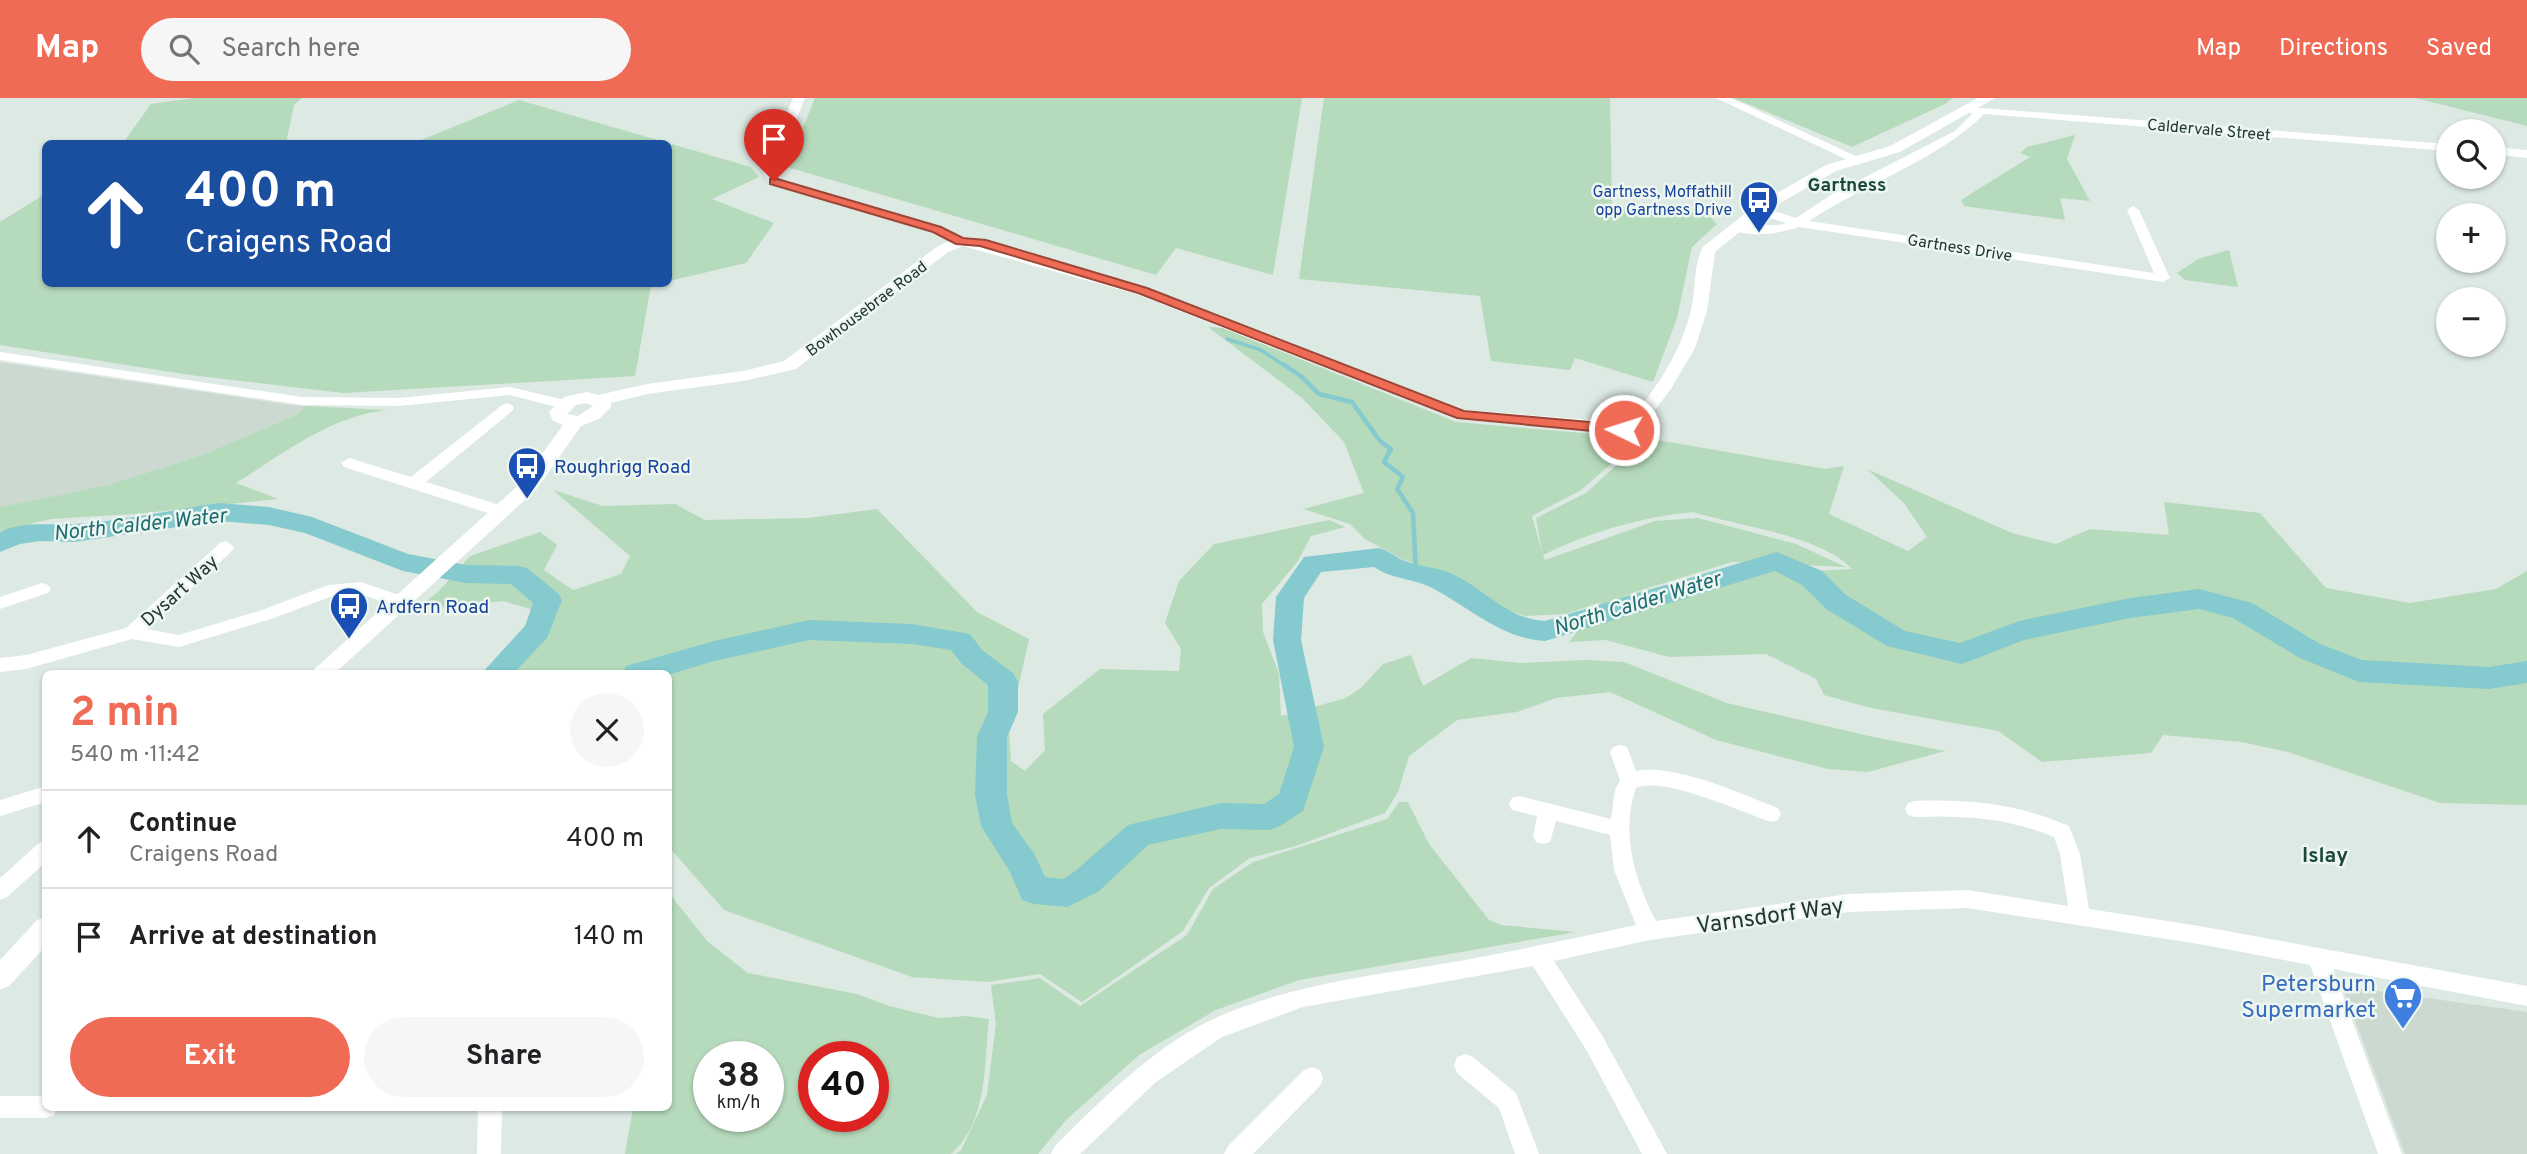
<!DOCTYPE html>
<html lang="en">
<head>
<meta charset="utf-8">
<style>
  :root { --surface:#fff; --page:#f6f6f6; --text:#202124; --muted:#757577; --line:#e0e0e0; --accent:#ef6b55 }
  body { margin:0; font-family:Overpass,sans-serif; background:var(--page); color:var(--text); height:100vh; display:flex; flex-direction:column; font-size:26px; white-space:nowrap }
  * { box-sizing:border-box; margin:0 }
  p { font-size:23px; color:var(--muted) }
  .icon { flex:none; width:38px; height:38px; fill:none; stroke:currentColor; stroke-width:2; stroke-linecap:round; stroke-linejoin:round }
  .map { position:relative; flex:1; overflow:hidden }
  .panel { position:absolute; left:42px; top:572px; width:630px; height:441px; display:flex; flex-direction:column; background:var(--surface); border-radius:10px; box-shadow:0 2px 5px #0004 }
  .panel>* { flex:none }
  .guide { position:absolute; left:42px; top:42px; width:630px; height:147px; border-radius:10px; box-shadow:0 2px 5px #0004; background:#1a4fa0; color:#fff; overflow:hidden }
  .controls { position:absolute; left:2436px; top:21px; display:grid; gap:14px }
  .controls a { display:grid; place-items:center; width:70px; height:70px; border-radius:50%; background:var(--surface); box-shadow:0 2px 5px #0004; font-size:35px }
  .speed { position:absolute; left:693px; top:943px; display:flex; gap:14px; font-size:35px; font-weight:700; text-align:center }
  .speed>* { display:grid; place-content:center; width:91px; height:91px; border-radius:50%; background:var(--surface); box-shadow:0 2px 5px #0004; line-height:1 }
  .speed small { font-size:18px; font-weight:400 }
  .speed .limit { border:10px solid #d22; background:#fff; color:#111 }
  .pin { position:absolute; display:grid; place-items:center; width:60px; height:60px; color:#fff; margin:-72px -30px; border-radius:50% 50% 50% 0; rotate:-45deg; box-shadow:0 0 7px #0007 }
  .pin .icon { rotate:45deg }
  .me { position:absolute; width:77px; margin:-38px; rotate:274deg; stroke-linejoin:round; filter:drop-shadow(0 0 5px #0008) }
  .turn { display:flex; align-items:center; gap:24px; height:147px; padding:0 28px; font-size:32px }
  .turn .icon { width:91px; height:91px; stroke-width:2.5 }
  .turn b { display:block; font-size:49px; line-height:60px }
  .round { display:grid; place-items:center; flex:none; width:74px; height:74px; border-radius:37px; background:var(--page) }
  .head { display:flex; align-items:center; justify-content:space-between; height:119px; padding:0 28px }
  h1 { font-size:42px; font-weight:700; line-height:52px; color:var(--accent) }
  .primary-button { display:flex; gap:14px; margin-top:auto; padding:14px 28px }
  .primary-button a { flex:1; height:80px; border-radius:42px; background:var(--accent); color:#fff; font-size:28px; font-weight:700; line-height:80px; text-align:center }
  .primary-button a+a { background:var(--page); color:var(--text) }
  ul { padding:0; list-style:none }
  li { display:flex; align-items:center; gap:21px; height:98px; padding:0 28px; border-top:2px solid var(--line) }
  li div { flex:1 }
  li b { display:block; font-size:26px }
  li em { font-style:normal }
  header { display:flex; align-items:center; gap:42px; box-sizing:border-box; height:98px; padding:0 35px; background:var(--accent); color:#fff }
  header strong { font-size:33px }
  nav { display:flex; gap:38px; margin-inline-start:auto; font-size:24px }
  .search { width:490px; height:63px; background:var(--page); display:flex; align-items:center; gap:18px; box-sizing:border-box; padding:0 24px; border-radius:38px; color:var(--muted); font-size:26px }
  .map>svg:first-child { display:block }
  .built { fill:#ccd9d1 }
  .green { fill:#b6dabc; fill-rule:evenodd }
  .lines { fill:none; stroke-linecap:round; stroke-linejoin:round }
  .stream-far1 { stroke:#85cace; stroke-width:3.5 }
  .stream { stroke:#85cace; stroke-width:4.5 }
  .river { fill:#85cace; fill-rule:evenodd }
  .minor { fill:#fff; fill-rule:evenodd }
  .tertiary { fill:#fff; fill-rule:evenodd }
  .route { fill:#ef6b55; stroke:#9b4637; stroke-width:2 }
  .labels { text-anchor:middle; stroke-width:5; stroke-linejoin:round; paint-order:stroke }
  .far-street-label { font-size:16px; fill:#20382f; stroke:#eef6f1 }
  .far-transit-label { font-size:16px; fill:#164399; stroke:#eef6f1; text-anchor:end }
  .far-quarter-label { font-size:19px; font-weight:bold; fill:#1c493a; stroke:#eef6f1 }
  .transit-label { font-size:19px; fill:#164399; stroke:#eef6f1; text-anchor:start }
  .street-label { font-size:19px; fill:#20382f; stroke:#eef6f1 }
  .water-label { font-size:21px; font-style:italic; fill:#1c6c72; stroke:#eef6f1 }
  .neighbourhood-label { font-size:21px; font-weight:bold; fill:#1c493a; stroke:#eef6f1 }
  .near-street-label { font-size:23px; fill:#20382f; stroke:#eef6f1 }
  .near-shop-label { font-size:23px; fill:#366cbe; stroke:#eef6f1; text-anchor:end }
</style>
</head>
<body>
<header>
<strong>Map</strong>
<div class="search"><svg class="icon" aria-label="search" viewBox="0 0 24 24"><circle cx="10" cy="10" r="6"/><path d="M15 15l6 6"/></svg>Search here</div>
<nav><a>Map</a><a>Directions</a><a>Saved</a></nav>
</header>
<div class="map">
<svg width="2527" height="1056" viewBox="0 0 2527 1056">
  <rect width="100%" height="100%" fill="#dde9e3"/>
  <!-- built -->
  <g class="built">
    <path d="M0 264 291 307 306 308 296 317 202 357 108 387 0 409Z"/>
    <path d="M2342 888 2527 914V1056H2405Z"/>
  </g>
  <!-- green -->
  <g class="green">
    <path d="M194 0H302L294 7 286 45H123L151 6Z"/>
    <path d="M815 0H1302L1273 177 1176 150 1156 177 787 69Z"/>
    <path d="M1324 0H1610L1612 108 1706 115 1717 126 1692 149 1677 220 1653 284 1575 260 1570 272 1491 263 1480 198 1299 181Z"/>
    <path d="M1733 0H1953L1945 6 1852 49Z"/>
    <path d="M2415 0H2527V28Z"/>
    <path d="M519 2 751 69 759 79 712 101 774 125 746 165 669 183 668 46 414 45Z"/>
    <path d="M2075 37 2067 61 2090 103 2060 100 2065 122 1964 108 1961 102 2030 59 2020 55 2027 49Z"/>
    <path d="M45 96 46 186H658L651 187 635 278 343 295 190 277 0 247V124Z"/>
    <path d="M2229 152 2238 189 2185 182 2177 175 2198 161Z"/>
    <path d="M1208 229 1223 230 1456 324 1641 340 1581 392 1532 418 1542 454 1536 420 1586 395 1646 340 1825 371 1844 368 1829 416 1908 453 1927 439 1904 405 1867 371 2012 435 2056 446 2090 431 2169 437 2164 404 2260 415 2326 490 2410 505 2496 491 2527 473V707L2440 705 2288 654 2242 644 2163 637 2151 655 2042 664 1998 633 1871 610 1824 597 1816 581 1766 556 1669 559 1606 542 1569 544 1601 504 1566 516 1525 518 1493 507 1474 489 1402 461 1365 441 1350 426 1303 411 1364 395 1344 344 1302 300ZM1693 414C1737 428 1821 437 1852 471L1814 473 1743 467 1619 499 1732 464 1846 469 1796 446 1698 420 1655 423 1545 462 1543 457C1590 434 1641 419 1693 414Z"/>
    <path d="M306 308 386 312C329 319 284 355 236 385L278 401 135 416 51 421 0 433V409L108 387 202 357 296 317Z"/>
    <path d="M553 392 603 408 675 406 705 422 808 420 877 411 977 514 1029 541 1009 631 1011 663 1025 673 1045 652 1043 616 1100 571 1179 573 1181 551 1165 525 1179 483 1214 446 1329 422 1345 429 1311 438 1298 463 1262 506 1263 534 1279 576 1281 618 1346 600 1362 589 1383 566 1411 557 1423 588 1471 560 1520 565 1586 562 1624 564 1727 605 1869 638 1945 653 1868 674 1828 671 1716 642 1610 594 1556 600 1517 614 1457 622 1409 658 1398 694 1385 715 1296 748 1250 760 1209 790 1183 833 1082 904 1040 876 987 884 912 879 724 812 669 749 668 576H482L555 518 503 503 415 512 439 493 470 458 540 434 557 447 544 472 573 492 621 476 630 458Z"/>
    <path d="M1399 704H1408L1429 746 1489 822 1501 827 1576 834 1299 882 1216 912 1139 957 1066 1022 1038 1056H956L961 1052 987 997 996 926 991 887 1040 880 1080 908 1187 837 1213 791 1253 764 1387 721Z"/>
    <path d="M669 795 707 843 748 875 857 896 889 908 939 920 966 918 989 921C984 966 988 1024 951 1056H625L633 1010H668ZM709 959H768V1018H709ZM814 959H873V1018H814Z"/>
  </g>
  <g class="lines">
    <!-- stream-far1 -->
    <path class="stream-far1" d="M1227 241 1261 252 1285 268"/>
    <!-- stream -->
    <path class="stream" d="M1283 266 1302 279 1319 296 1352 304 1380 343 1391 351 1384 364 1403 379 1397 391 1413 415 1416 476"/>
    <!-- river -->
    <g class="river">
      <path d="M219 405 269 409 312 419 408 456 466 467 517 468 527 470 558 495 562 502 547 540 513 576H481L525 528 533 505 511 486 466 485 403 473 305 435 269 427 219 423 74 444 40 443 20 446 0 454V434C24 422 49 428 74 426 123 423 171 412 219 405Z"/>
      <path d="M1379 450C1390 453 1397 461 1408 464 1421 469 1436 469 1450 475 1483 489 1506 521 1545 523L1777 454 1822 473 1846 497 1905 533 1960 545 2019 523 2130 500 2199 491 2252 505 2320 546 2362 562 2489 569 2527 563V585L2489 591 2359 584 2300 560 2233 520 2199 511 2130 520 2024 542 1962 566 1887 548 1826 511 1802 487 1775 473 1545 543C1500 540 1472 511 1434 491 1415 480 1393 482 1374 469L1321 474 1304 500 1301 542 1324 649 1303 713 1280 728 1269 732 1221 731 1148 747 1098 794 1067 809 1034 806 1022 802 1010 774 981 728 975 696 977 639 988 614V587L962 566 951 552 912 546 809 542 714 563 668 577 622 576 626 568 714 543 809 522 912 526 970 536 982 552 1013 575 1018 583V614L1007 639V696L1012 725 1035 757 1045 779 1063 781 1074 774 1128 727 1221 705 1264 706 1279 696 1294 649 1273 542 1276 499 1304 459Z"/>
    </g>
    <!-- minor -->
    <g class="minor">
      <path d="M793 0H805L775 74 779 81 941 129 965 140V146H955L933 135 770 86 763 74Z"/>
      <path d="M1716 0H1731L1864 62 1854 65Z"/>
      <path d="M1970 9 2448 46V53L1984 16C1940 61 1864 86 1809 123L2154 175 2127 112 2133 108 2139 112 2170 180 2163 184 1799 129C1783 135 1744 141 1730 130 1743 119 1769 132 1786 125L1754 115 1752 112 1758 108 1796 120 1834 95 1955 33 1972 16 1964 12Z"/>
      <path d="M2494 49 2527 52V60L2494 56Z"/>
      <path d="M0 254 302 299 399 300 510 289 569 303 571 306 564 311 510 297 399 308 302 307 0 262Z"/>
      <path d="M507 305 512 307 514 310 512 313 426 384 506 409 508 413 506 417H494L344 369 341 365 349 360 411 379 502 307Z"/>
      <path d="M226 443 234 449 232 453 147 531 179 537 262 512 328 487 361 484 405 499 408 503 399 509 360 496 330 499 274 520 179 549 132 541 26 571 0 574V560L26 557 126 530 220 445Z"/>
      <path d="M42 485 48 487 51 491 48 495 0 511V499Z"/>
      <path d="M1620 647 1627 649 1636 673C1675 665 1741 696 1778 710L1781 716 1778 722 1771 724C1740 714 1665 678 1636 690 1620 734 1635 783 1656 823L1849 796 1967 792 2068 808 2060 756 2054 739C2009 720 1963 717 1915 719L1908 717 1905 711 1908 705 1915 703C1969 701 2019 706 2069 728L2080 756 2089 811 2199 828 2527 888V908L2333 871 2402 1056H2378L2310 867 2199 846 1967 810 1849 814 1650 842 1554 863 1603 939 1667 1056H1642L1587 953 1533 868 1303 909 1222 939 1156 984 1080 1056H1051L1055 1048C1099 1004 1151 952 1207 924 1284 887 1370 878 1454 864 1515 853 1575 840 1636 827L1614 772 1610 737 1556 723 1550 744 1543 746 1536 744 1533 738 1537 718 1512 712 1509 706 1512 700 1519 698 1611 721 1615 692 1620 682 1610 654 1613 649Z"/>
      <path d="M46 688V704L0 718V702Z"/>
      <path d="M46 743V764L7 799 0 802V780L39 745Z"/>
      <path d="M1465 956 1473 959 1516 995 1539 1056H1515L1499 1010 1457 975 1454 967 1457 959Z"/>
      <path d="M1312 969 1320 972 1323 980 1320 988 1253 1056H1224L1228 1048 1304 972Z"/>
      <path d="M0 998H46V1010H57L54 1017 46 1020H0Z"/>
      <path d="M478 1010H502L501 1056H477Z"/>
    </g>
    <!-- tertiary -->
    <g class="tertiary">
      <path d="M1978 0H1995L1900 54 1836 73 1763 115 1715 154 1707 213 1695 250 1671 291 1637 335 1631 337 1456 321 1136 196 963 148 948 154 796 271 743 283 647 296 611 305V309L599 321 581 328 536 392 334 576H309L522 384 563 327 553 323 549 314 564 299 587 294 598 297 647 286 743 273 784 263 938 148 960 138 975 140 1148 190 1465 312 1628 325C1655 292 1681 255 1691 212 1696 192 1693 167 1703 149L1753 109 1826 67 1890 48ZM586 305 593 308 578 318 567 316 576 307Z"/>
      <path d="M46 819V848L9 888 0 892V862L37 822Z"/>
    </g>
  </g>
  <!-- route -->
  <path class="route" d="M774 80 941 129 963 140 986 142 1147 190 1464 313 1624 327 1631 332 1624 336 1457 320 1138 195 980 148 956 146 933 134 770 86V81Z"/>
  <!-- icons -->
  <defs>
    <g id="bus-pin" transform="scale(2.0125)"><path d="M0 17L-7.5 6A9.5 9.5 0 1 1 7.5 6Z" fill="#1a4fb4" stroke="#eef6f1"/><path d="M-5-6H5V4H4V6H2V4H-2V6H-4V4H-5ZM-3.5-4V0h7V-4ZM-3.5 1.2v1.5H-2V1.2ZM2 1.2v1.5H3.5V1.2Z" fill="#fff"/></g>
    <g id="supermarket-pin" transform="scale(2.0125)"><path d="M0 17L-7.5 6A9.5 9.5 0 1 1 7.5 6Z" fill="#3f7fe0" stroke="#eef6f1"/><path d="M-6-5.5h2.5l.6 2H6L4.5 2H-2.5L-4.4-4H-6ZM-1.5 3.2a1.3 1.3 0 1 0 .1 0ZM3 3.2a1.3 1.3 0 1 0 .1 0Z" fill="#fff"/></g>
  </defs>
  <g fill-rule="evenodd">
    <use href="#bus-pin" x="1759" y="102"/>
    <use href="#bus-pin" x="527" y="368"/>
    <use href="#bus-pin" x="349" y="508"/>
    <use href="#supermarket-pin" x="2403" y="898"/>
  </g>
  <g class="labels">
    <!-- far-street labels -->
    <g class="far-street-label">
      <text transform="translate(2209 31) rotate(5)" y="6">Caldervale Street</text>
      <text transform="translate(1960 149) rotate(9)" y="6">Gartness Drive</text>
      <text transform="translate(866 210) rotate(-37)" y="6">Bowhousebrae Road</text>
    </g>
    <!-- far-transit labels -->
    <g class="far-transit-label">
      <text x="1732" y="99">Gartness, Moffathill<tspan x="1732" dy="18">opp Gartness Drive</tspan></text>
    </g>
    <!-- far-quarter labels -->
    <g class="far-quarter-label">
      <text x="1847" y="93">Gartness</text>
    </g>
    <!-- transit labels -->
    <g class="transit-label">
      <text x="554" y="375">Roughrigg Road</text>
      <text x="376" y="515">Ardfern Road</text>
    </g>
    <!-- street labels -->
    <g class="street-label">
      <text transform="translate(179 492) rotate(-42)" y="7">Dysart Way</text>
    </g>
    <!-- water labels -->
    <g class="water-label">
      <text transform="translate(140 426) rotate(-6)" y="7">North Calder Water</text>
      <text transform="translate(1637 505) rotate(-17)" y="7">North Calder Water</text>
    </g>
    <!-- neighbourhood labels -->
    <g class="neighbourhood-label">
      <text x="2325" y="764">Islay</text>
    </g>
    <!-- near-street labels -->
    <g class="near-street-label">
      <text transform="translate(1770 817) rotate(-8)" y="8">Varnsdorf Way</text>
    </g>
    <!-- near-shop labels -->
    <g class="near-shop-label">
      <text x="2376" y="893">Petersburn<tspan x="2376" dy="26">Supermarket</tspan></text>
    </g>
  </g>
</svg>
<div class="controls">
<a><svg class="icon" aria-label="search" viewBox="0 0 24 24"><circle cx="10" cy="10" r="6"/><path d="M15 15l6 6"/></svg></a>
<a>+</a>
<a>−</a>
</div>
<div class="speed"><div>38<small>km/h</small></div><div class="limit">40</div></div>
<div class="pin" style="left:774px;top:83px;background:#d93025"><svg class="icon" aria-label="arrive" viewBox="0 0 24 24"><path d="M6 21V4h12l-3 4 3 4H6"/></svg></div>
<svg class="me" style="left:1624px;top:332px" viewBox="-20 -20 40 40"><circle r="17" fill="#ef6b55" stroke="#fff" stroke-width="3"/><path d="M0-11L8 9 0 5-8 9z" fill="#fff"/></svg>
<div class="guide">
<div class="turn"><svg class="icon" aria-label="ahead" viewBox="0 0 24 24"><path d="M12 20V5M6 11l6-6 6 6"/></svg><div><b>400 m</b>Craigens Road</div></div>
</div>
<section class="panel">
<div class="head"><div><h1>2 min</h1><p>540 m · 11:42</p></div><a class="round"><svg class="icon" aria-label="close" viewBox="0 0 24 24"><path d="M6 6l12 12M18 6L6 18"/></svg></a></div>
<ul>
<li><svg class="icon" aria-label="ahead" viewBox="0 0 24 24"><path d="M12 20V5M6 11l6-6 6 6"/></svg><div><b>Continue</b><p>Craigens Road</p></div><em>400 m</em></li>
<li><svg class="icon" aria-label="arrive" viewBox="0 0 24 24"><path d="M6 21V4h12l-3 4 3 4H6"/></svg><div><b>Arrive at destination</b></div><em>140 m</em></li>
</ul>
<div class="primary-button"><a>Exit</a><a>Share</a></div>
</section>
</div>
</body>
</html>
